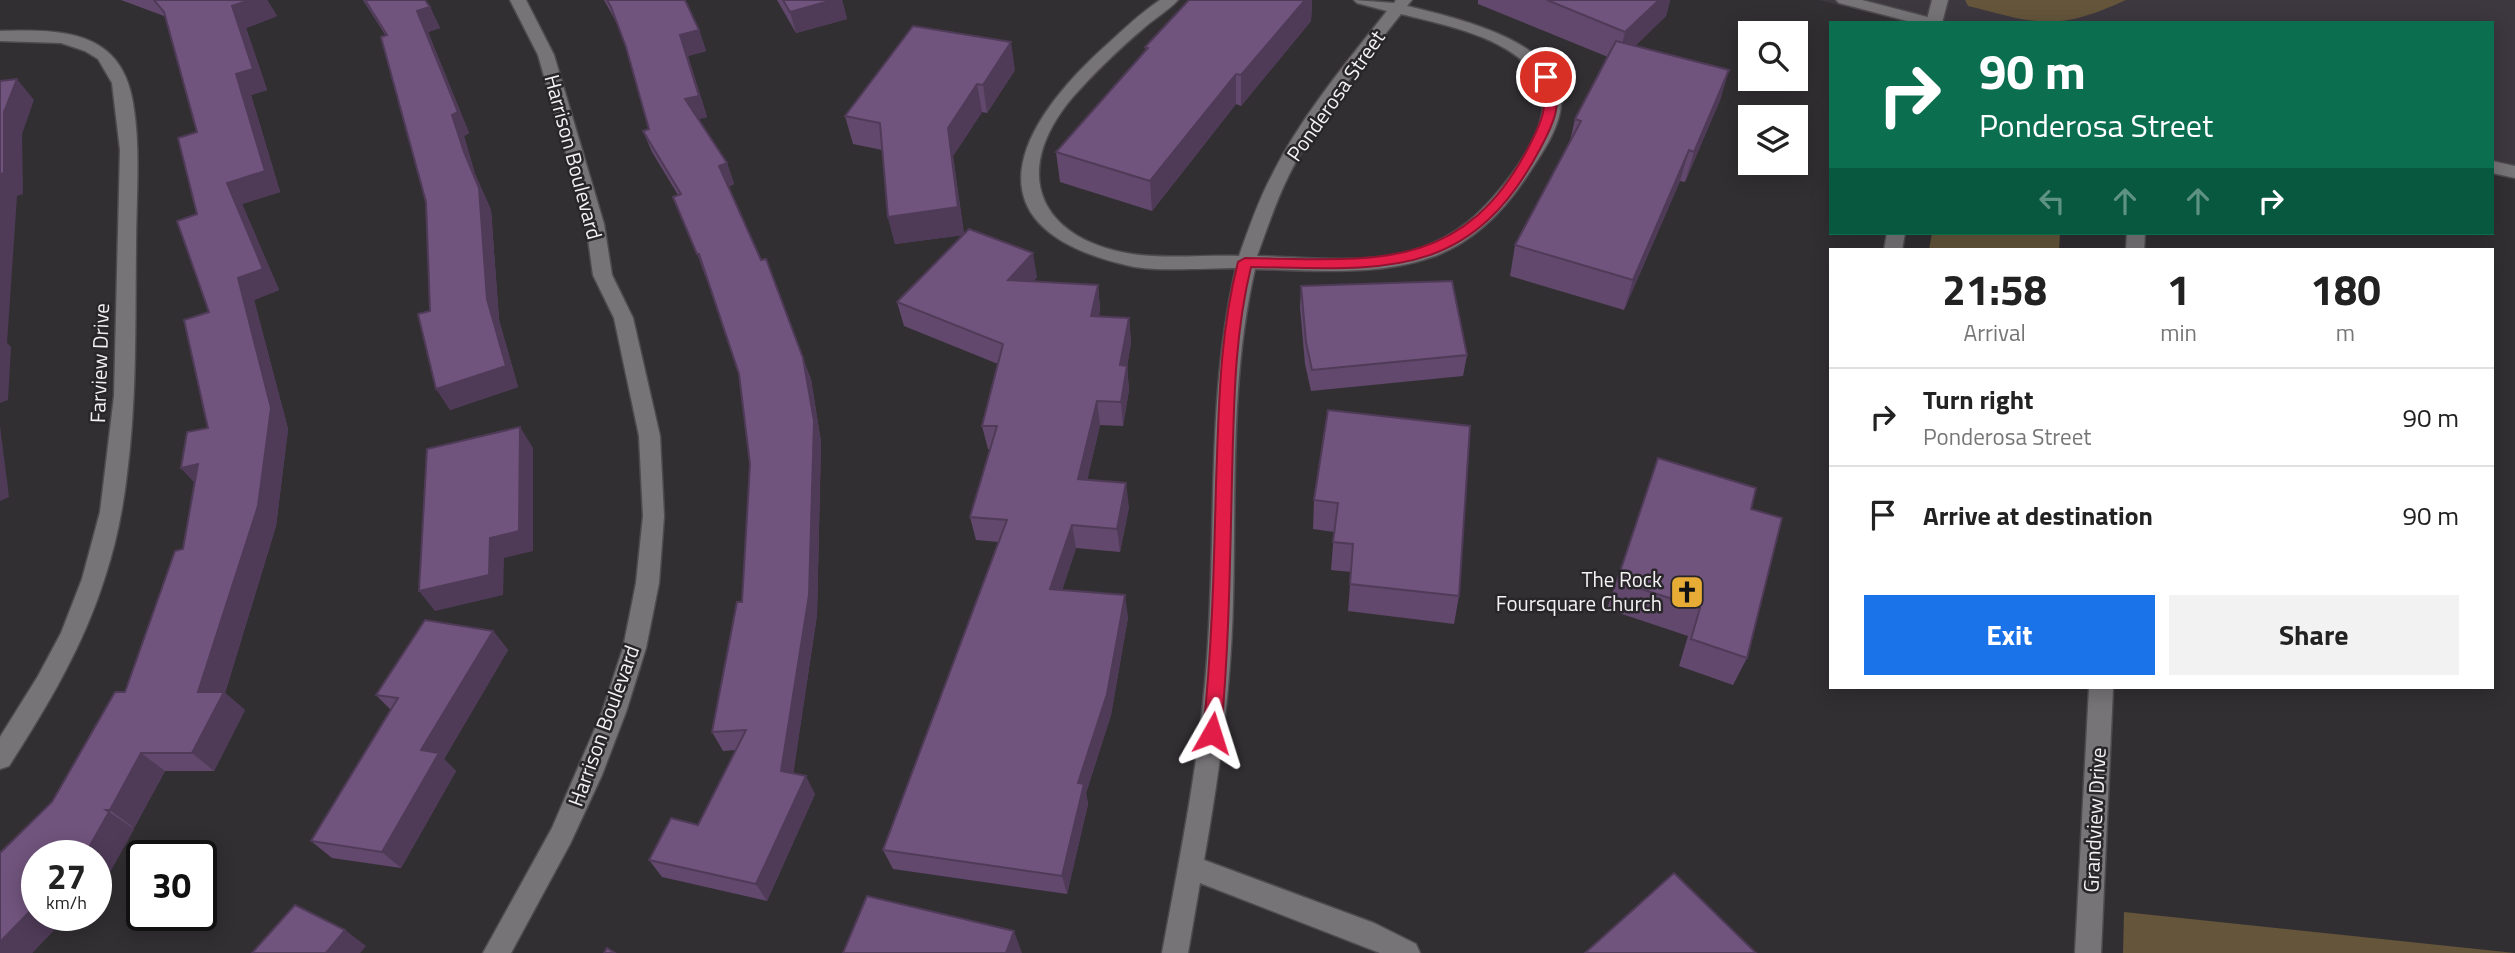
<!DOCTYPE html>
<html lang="en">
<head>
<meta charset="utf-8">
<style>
  :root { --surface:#fff; --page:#f2f2f2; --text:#222; --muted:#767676; --line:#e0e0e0; --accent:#1a73e8 }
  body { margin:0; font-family:"Titillium Web",sans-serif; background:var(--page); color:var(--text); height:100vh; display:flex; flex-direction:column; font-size:26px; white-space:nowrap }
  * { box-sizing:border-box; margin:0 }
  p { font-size:23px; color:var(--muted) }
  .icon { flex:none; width:38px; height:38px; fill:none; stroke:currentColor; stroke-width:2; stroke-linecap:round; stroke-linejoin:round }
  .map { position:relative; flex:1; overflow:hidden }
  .panel { position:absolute; left:1829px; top:248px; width:665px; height:441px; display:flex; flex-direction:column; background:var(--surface); border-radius:0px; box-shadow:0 4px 18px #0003 }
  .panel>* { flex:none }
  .guide { position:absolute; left:1829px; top:21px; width:665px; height:214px; border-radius:0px; box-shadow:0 4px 18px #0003; background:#0b6e4f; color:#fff; overflow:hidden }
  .tools { position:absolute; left:1738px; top:21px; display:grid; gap:14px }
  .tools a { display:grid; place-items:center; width:70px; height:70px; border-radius:0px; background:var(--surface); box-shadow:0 4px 18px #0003; font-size:35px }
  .speed { position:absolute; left:21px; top:840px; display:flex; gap:14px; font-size:35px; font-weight:700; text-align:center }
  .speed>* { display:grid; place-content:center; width:91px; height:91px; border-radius:50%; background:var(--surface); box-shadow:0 4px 18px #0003; line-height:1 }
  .speed small { font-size:18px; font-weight:400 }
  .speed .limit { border:4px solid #111; border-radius:10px; background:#fff; color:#111 }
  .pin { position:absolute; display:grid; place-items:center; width:60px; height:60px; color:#fff; margin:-30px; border:4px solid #fff; border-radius:50%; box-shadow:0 2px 7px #0007 }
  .me { position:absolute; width:77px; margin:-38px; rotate:6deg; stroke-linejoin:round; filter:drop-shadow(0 0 5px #0008) }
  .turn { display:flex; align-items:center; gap:24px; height:147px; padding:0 35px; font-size:32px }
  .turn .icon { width:91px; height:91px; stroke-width:2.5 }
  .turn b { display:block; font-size:49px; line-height:60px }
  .lanes { display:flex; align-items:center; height:66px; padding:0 35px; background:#0003; justify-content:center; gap:35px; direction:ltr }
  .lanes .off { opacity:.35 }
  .eta { display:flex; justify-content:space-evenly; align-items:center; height:119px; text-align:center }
  .eta b { font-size:42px; font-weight:700; line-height:49px }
  .button { display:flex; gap:14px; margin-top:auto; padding:14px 35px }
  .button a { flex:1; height:80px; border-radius:0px; background:var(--accent); color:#fff; font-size:28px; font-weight:700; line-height:80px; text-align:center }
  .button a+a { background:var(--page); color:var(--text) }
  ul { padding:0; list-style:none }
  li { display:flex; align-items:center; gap:21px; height:98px; padding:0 35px; border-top:2px solid var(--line) }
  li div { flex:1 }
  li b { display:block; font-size:26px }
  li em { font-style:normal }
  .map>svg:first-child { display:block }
  .built { fill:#3d3740 }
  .green { fill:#64553b }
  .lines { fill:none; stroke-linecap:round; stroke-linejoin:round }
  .lane-casing { stroke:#4e4b4e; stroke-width:3 }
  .street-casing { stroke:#4e4b4e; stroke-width:3 }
  .lane { fill:#777478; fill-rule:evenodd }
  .street { fill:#777478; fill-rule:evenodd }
  .wall { fill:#61486c }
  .shaded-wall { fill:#4f3b58 }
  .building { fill:#71547d; stroke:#4f3b58; stroke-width:2 }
  .route { fill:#e11d48; stroke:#92132f; stroke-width:2 }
  .labels { text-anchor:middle; stroke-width:5; stroke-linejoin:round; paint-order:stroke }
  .street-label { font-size:21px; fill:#f3f1f3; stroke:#282629 }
  .poi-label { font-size:21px; fill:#f3f1f3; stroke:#282629; text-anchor:end }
</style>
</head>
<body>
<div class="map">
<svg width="2515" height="953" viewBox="0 0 2515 953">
  <rect width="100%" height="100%" fill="#322f33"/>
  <!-- built -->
  <path class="built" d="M1819 0H2515V175L2492 169V23H1909Z"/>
  <!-- green -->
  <g class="green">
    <path d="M1965 0H2126C2056 32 2039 24 1968 6Z"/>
    <path d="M1932 233H2060L2059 250H1929Z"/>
    <path d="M2124 912 2515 953H2123Z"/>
  </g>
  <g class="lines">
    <!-- lane casing -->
    <g class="lane-casing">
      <g id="lane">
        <path d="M1932 0H1948L1942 23H1926Z"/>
        <path d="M2492 161 2515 166V178L2492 173Z"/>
        <path d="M1887 233H1905L1902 250H1884Z"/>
      </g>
    </g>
    <!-- street casing -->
    <g class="street-casing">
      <g id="street">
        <path d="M510 0H526L554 55 604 224 612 275 633 318 660 436 664 516 659 583 646 648 626 712 602 775 570 844 511 953H483L552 828 602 712 623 648 636 583 643 516 639 436 614 318 593 275 586 224 538 55Z"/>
        <path d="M1160 0H1178C1169 10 1155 18 1145 27 1119 49 1094 73 1072 98 1010 172 1038 239 1132 254 1163 259 1207 255 1239 256 1249 228 1258 201 1272 175 1302 115 1346 63 1387 11L1357 3 1354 0 1394 3 1396 0H1412L1407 6C1452 17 1568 42 1561 106 1558 131 1542 153 1529 173 1506 209 1475 241 1435 256 1378 277 1314 270 1255 269 1230 379 1236 489 1233 602 1231 689 1219 775 1204 860L1374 923 1416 944 1420 953H1380L1200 883 1188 953H1162C1180 856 1200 758 1207 659 1217 528 1206 397 1236 268 1207 268 1155 272 1130 266 971 230 1008 135 1103 48 1121 32 1139 14 1160 0ZM1401 14C1444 25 1506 36 1535 74 1567 116 1500 195 1468 222 1454 233 1438 242 1421 248 1371 266 1310 257 1257 256 1267 229 1276 201 1289 175 1318 116 1361 65 1401 14Z"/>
        <path d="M1836 0H1862L1939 20 1942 23H1915L1839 3Z"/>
        <path d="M0 31C35 30 85 28 111 55 124 68 130 85 133 103 141 149 136 199 136 246 135 322 137 398 127 474 123 509 116 544 105 577 84 645 47 707 9 766L0 769V737L38 676 61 633 82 579 100 512 114 396 120 150 112 83 98 59 85 51 61 43 0 41Z"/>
        <path d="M2127 233H2145L2144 250H2126Z"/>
        <path d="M2089 688H2113L2101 953H2075Z"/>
      </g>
    </g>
    <!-- lane -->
    <use href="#lane" class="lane"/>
    <!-- street -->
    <use href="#street" class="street"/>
  </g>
  <!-- wall -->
  <g class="wall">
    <path d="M121 0H267L277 16 246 28 267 90 251 95 280 192 242 204 279 290 254 300 288 429 276 526 225 693 245 710 214 771H165L134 828 132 827 134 829 111 870 32 953H0L52 802 125 692 183 549 195 483 181 468 208 428 209 312 197 132 165 17 164 16Z"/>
    <path d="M363 0H425L430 7 440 28 428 32 469 133 464 136 475 174 491 210 499 320 518 387 450 410 430 311 426 202 386 36Z"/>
    <path d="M604 0H685L699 30 706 51 688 56 707 117 698 119 727 163 734 184 728 187 811 379 821 442 817 615 793 774 815 794 767 901 662 877 649 860 698 825 736 750 723 751 712 732 742 602 750 464 739 374 678 195 652 152 643 131 649 129 626 47 619 27Z"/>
    <path d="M777 0H842L847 19 796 33Z"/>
    <path d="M1189 0H1312L1311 21 1241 106 1236 104 1152 211 1060 182 1056 152 1146 51 1145 47Z"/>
    <path d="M1478 0H1670L1666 16 1635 46 1729 70 1720 100 1685 182 1680 181 1624 310 1510 276 1515 245 1570 141 1575 119 1608 57 1478 4Z"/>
    <path d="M1015 70 987 113 982 112 953 156 964 234 1037 277 1033 281 1098 285 1100 309 1099 317 1129 318 1131 343 1127 366 1129 390 1123 426 1100 425 1087 480 1129 507 1120 552 1076 548 1062 590 1128 617 1111 715 1086 793 1088 804 1067 894 893 869 883 850 998 542 976 540 970 517 990 450 988 449 982 426 998 364 904 326 897 302 963 235 895 244 888 217 882 150 853 144 845 116Z"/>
    <path d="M1301 286 1467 355 1463 376 1311 391 1305 364 1300 307Z"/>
    <path d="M1328 410 1459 596 1454 624 1348 611 1351 572 1331 570 1334 532 1313 529 1314 500Z"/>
    <path d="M1658 458 1751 509 1747 658 1733 685 1679 666 1688 636 1607 609Z"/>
    <path d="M493 631 508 650 444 759 456 771 401 868 332 858 311 841 391 710 376 695Z"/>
  </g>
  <!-- shaded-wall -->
  <g class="shaded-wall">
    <path d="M250 0H267L277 16 246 28 267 90 251 95 280 192 242 204 279 290 254 300 288 429 276 526 225 693 245 710 214 771 192 753 238 278 227 183 236 74 232 6Z"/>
    <path d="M833 0H842L847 19 796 33 790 12Z"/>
    <path d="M1305 0H1312L1311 21 1241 106V75Z"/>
    <path d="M1659 0H1670L1666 16 1618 62 1625 32Z"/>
    <path d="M430 7 440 28 428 32 469 133 464 136 475 174 491 210 499 320 518 387 450 410 436 389 487 299 464 152 417 11Z"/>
    <path d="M699 30 706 51 688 56 707 117 693 121 685 99 680 35Z"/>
    <path d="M1011 42 1015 70 987 113 983 85Z"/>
    <path d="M1729 70 1720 100 1685 182 1694 152Z"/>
    <path d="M1236 74V104L1152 211 1150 181Z"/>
    <path d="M17 79 34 100 22 134 23 194 17 196 7 343 11 347 8 400 0 403V174L4 112Z"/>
    <path d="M977 84 982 112 953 156 964 235 895 244 888 217Z"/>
    <path d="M1689 150 1680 181 1624 310 1633 280Z"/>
    <path d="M727 163 734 184 727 187 719 166Z"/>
    <path d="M1033 253 1037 277 1012 304 1008 280Z"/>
    <path d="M697 254H699L708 275 705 276Z"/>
    <path d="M1098 285 1100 309 1094 341 1091 316Z"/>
    <path d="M1129 318 1131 343 1127 366 1129 390 1123 426 1121 402 1120 365Z"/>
    <path d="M803 358 811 379 821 442 817 615 791 789 781 771Z"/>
    <path d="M1097 401 1100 425 1082 503 1078 479Z"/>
    <path d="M0 426 9 497 0 501Z"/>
    <path d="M520 427 533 448V551L504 558 503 595 435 611 419 591 490 538Z"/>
    <path d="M198 464 200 488 181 468Z"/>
    <path d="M1126 483 1129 507 1120 552 1117 529Z"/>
    <path d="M1072 525 1076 548 1055 612 1050 589Z"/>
    <path d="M1125 595 1128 617 1111 715 1086 793 1088 804 1067 894 1062 876 1078 783Z"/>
    <path d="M493 631 508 650 444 759 456 771 401 868 382 852 421 750Z"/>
    <path d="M141 753 165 771 134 828 110 810Z"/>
    <path d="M806 776 815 794 767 901 756 884Z"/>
    <path d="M109 812 134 829 111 870 96 886V856H84Z"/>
    <path d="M37 904V915H68L32 953H0V942Z"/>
    <path d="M345 930 366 946 360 953H326Z"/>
    <path d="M1014 931 1022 953H1006Z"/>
  </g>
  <!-- building -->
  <g class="building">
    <path d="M154 0H250L232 6 253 69 236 74 265 171 227 183 263 269 238 278 271 408 258 506 198 692H224L192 753H141L110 810H106L109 812 84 856H37V904L0 942V853L52 802 115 692H125L175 551 183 549 198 464 181 468 187 432 208 428 184 320 209 312 177 221 197 214 178 138 197 132 164 12Z"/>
    <path d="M365 0H425L430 7 417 11 458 112 452 115 464 152 479 188 487 299 506 366 436 389 418 314 430 311 426 202 381 37 387 35Z"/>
    <path d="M607 0H685L699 30 680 35 699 96 685 99 727 163 719 166 761 260 766 259 803 358 814 421 809 595 781 771 806 776 756 884 649 860 671 818 698 825 746 730 712 732 737 602H742L750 464 739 374 699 254H697L673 197 681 194 643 131 649 129 626 47 611 7Z"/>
    <path d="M783 0H833L790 12Z"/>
    <path d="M1189 0H1305L1241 75 1236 74 1150 181 1056 152 1148 48 1145 47Z"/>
    <path d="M1547 0H1659L1625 32Z"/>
    <path d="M913 26 1011 42 983 85 977 84 948 128 958 207 888 217 880 123 845 116Z"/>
    <path d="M1616 41 1729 70 1694 152 1689 150 1633 280 1515 245 1581 121 1575 119Z"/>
    <path d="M17 79 4 112V173L0 174V81Z"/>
    <path d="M969 229 1033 253 1008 280 1098 285 1091 316 1129 318 1120 365 1127 366 1121 402 1097 401 1078 479 1126 483 1117 529 1072 525 1050 589 1125 595 1107 694 1078 783 1084 784 1062 876 883 850 1007 520 970 517 997 426H982L1003 344 897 302Z"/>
    <path d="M1452 281 1467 355 1312 370 1306 342 1301 286Z"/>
    <path d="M1328 410 1470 426 1459 596 1350 584 1353 544 1333 542 1338 503 1314 500Z"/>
    <path d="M520 427 519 531 490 538 489 575 419 591 427 449Z"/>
    <path d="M1658 458 1756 488 1751 509 1782 518 1747 658 1691 639 1700 608 1617 581Z"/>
    <path d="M425 620 493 631 421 750 439 753 382 852 311 841 398 698 376 695Z"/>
    <path d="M1674 873 1756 953H1585Z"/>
    <path d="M867 896 1014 931 1006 953H843Z"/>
    <path d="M295 905 345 930 326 953H252Z"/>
    <path d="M607 948 615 953H604Z"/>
  </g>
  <!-- route -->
  <path class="route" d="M1546 73 1550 75C1565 101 1553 125 1540 149 1470 282 1382 269 1251 267 1234 337 1234 406 1232 478 1230 563 1229 648 1221 733L1219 739 1212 741 1206 739 1203 733C1212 650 1214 567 1216 484 1219 407 1219 337 1238 262L1245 258C1365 259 1459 276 1526 152 1539 127 1552 105 1539 77Z"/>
  <!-- icons -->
  <defs>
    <g id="church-square" transform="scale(1.75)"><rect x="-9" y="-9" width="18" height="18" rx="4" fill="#e6ac36" stroke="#282629"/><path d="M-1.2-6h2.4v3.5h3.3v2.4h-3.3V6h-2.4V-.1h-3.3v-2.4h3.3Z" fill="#111"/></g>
  </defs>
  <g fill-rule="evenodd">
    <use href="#church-square" x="1687" y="592"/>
  </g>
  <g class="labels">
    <!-- street labels -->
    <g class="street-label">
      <text transform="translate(1336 96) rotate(-55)" y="7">Ponderosa Street</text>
      <text transform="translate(573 157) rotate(75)" y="7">Harrison Boulevard</text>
      <text transform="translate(100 363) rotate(-88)" y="7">Farview Drive</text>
      <text transform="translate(604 726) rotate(-70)" y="7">Harrison Boulevard</text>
      <text transform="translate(2095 820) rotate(-87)" y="7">Grandview Drive</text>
    </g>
    <!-- poi labels -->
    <g class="poi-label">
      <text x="1662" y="587">The Rock<tspan x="1662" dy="24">Foursquare Church</tspan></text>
    </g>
  </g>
</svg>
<div class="tools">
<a><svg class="icon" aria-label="search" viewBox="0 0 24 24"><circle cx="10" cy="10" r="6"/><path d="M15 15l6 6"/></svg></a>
<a><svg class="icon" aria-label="layers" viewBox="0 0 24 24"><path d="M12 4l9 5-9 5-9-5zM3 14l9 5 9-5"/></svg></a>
</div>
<div class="speed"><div>27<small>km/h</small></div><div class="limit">30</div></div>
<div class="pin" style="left:1546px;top:77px;background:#d93025"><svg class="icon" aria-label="arrive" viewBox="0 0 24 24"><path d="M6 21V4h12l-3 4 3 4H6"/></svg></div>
<svg class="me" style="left:1212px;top:733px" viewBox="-20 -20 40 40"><path d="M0-17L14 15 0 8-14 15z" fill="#e11d48" stroke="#fff" stroke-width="4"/></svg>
<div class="guide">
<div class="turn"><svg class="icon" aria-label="right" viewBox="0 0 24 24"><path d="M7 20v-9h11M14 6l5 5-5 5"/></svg><div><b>90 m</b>Ponderosa Street</div></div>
<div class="lanes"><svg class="icon off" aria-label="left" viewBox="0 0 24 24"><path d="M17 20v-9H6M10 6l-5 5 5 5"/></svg><svg class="icon off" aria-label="ahead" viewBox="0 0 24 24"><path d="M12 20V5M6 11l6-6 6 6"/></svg><svg class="icon off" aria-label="ahead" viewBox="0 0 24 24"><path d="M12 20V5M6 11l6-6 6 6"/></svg><svg class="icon" aria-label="right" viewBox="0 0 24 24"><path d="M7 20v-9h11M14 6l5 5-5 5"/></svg></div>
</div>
<section class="panel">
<div class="eta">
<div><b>21:58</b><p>Arrival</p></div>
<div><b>1</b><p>min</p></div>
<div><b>180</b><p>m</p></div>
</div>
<ul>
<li><svg class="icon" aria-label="right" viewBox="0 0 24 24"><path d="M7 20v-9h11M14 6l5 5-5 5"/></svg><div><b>Turn right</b><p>Ponderosa Street</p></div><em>90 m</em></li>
<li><svg class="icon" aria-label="arrive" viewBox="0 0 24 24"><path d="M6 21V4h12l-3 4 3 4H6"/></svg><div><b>Arrive at destination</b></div><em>90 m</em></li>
</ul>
<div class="button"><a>Exit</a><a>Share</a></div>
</section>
</div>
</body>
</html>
